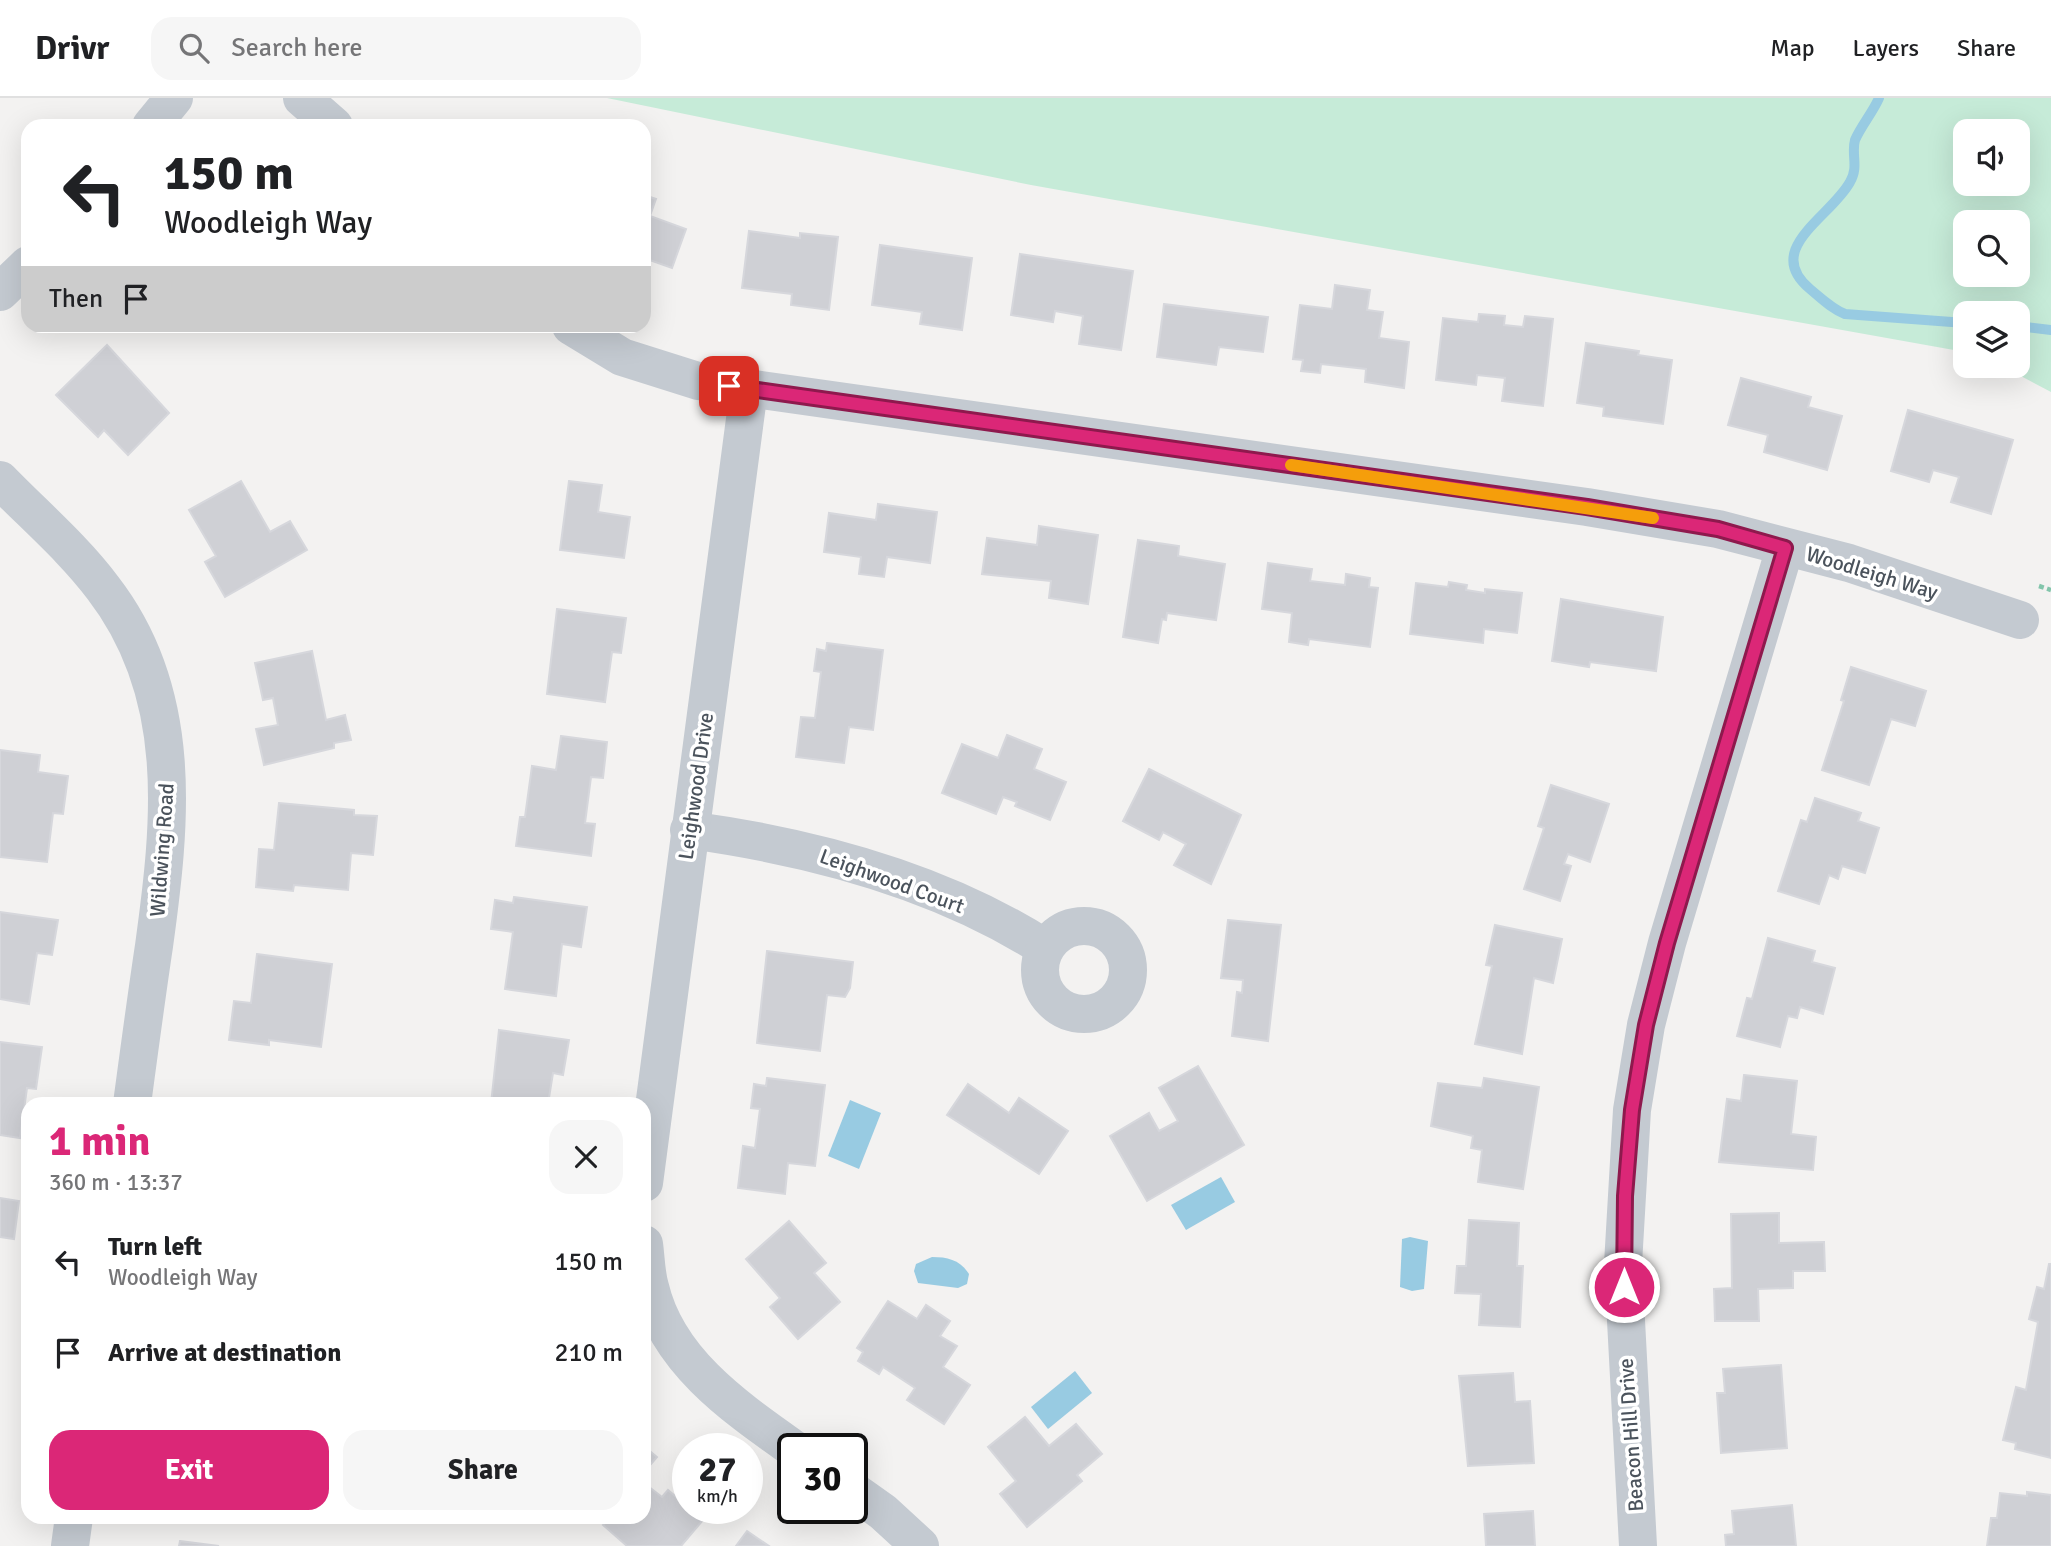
<!DOCTYPE html>
<html lang="en">
<head>
<meta charset="utf-8">
<style>
  :root { --surface:#fff; --page:#f6f6f6; --text:#202124; --muted:#757577; --line:#e0e0e0; --accent:#db2777 }
  body { margin:0; font-family:Signika,sans-serif; background:var(--page); color:var(--text); height:100vh; display:flex; flex-direction:column; font-size:26px; white-space:nowrap }
  * { box-sizing:border-box; margin:0 }
  p { font-size:23px; color:var(--muted) }
  .icon { flex:none; width:38px; height:38px; fill:none; stroke:currentColor; stroke-width:2; stroke-linecap:round; stroke-linejoin:round }
  .map { position:relative; flex:1; overflow:hidden }
  .panel { position:absolute; left:21px; top:999px; width:630px; height:427px; display:flex; flex-direction:column; background:var(--surface); border-radius:21px; box-shadow:0 7px 28px #0002 }
  .panel>* { flex:none }
  .banner { position:absolute; left:21px; top:21px; width:630px; height:214px; border-radius:21px; box-shadow:0 7px 28px #0002; background:#fff; color:var(--text); overflow:hidden }
  .tools { position:absolute; left:1953px; top:21px; display:grid; gap:14px }
  .tools a { display:grid; place-items:center; width:77px; height:77px; border-radius:14px; background:var(--surface); box-shadow:0 7px 28px #0002; font-size:35px }
  .speed { position:absolute; left:672px; top:1335px; display:flex; gap:14px; font-size:35px; font-weight:700; text-align:center }
  .speed>* { display:grid; place-content:center; width:91px; height:91px; border-radius:50%; background:var(--surface); box-shadow:0 7px 28px #0002; line-height:1 }
  .speed small { font-size:18px; font-weight:400 }
  .speed .limit { border:4px solid #111; border-radius:10px; background:#fff; color:#111 }
  .pin { position:absolute; display:grid; place-items:center; width:60px; height:60px; color:#fff; margin:-30px; border-radius:14px; box-shadow:0 4px 10px #0006 }
  .me { position:absolute; width:77px; margin:-38px; rotate:0deg; stroke-linejoin:round; filter:drop-shadow(0 0 5px #0008) }
  .turn { display:flex; align-items:center; gap:24px; height:147px; padding:0 28px; font-size:32px }
  .turn .icon { width:91px; height:91px; stroke-width:2.5 }
  .turn b { display:block; font-size:49px; line-height:60px }
  .then { display:flex; align-items:center; height:66px; padding:0 28px; background:#0003; gap:14px; font-size:26px }
  .round { display:grid; place-items:center; flex:none; width:74px; height:74px; border-radius:21px; background:var(--page) }
  .overview { display:flex; align-items:center; justify-content:space-between; height:119px; padding:0 28px }
  h1 { font-size:42px; font-weight:700; line-height:52px; color:var(--accent) }
  .cta { display:flex; gap:14px; margin-top:auto; padding:14px 28px }
  .cta a { flex:1; height:80px; border-radius:21px; background:var(--accent); color:#fff; font-size:28px; font-weight:700; line-height:80px; text-align:center }
  .cta a+a { background:var(--page); color:var(--text) }
  ul { padding:0; list-style:none }
  li { display:flex; align-items:center; gap:21px; height:91px; padding:0 28px }
  li div { flex:1 }
  li b { display:block; font-size:26px }
  li em { font-style:normal }
  header { display:flex; align-items:center; gap:42px; box-sizing:border-box; height:98px; padding:0 35px; background:var(--surface); border-bottom:2px solid var(--line) }
  header strong { font-size:33px }
  nav { display:flex; gap:38px; margin-inline-start:auto; font-size:24px }
  .search { width:490px; height:63px; background:var(--page); display:flex; align-items:center; gap:18px; box-sizing:border-box; padding:0 24px; border-radius:21px; color:var(--muted); font-size:26px }
  .map>svg:first-child { display:block }
  .green { fill:#c6ebd8; fill-rule:evenodd }
  .water { fill:#98cbe2 }
  .lines { fill:none; stroke-linecap:round; stroke-linejoin:round }
  .stream { stroke:#98cbe2; stroke-width:10 }
  .building { fill:#cfd0d5; stroke:#d6d7dc; stroke-width:2 }
  .path { stroke:#82c5ab; stroke-width:4.5; stroke-dasharray:5 3.5; stroke-linecap:butt }
  .minor { stroke:#c4cad1; stroke-width:38 }
  .route-casing { stroke:#8e194d; stroke-width:18 }
  .route { stroke:#db2777; stroke-width:12 }
  .slow { stroke:#f59e0b; stroke-width:12 }
  .labels { text-anchor:middle; stroke-width:7; stroke-linejoin:round; paint-order:stroke }
  .street-label { font-size:21px; fill:#4b535c; stroke:#fff }
</style>
</head>
<body>
<header>
<strong>Drivr</strong>
<div class="search"><svg class="icon" aria-label="search" viewBox="0 0 24 24"><circle cx="10" cy="10" r="6"/><path d="M15 15l6 6"/></svg>Search here</div>
<nav><a>Map</a><a>Layers</a><a>Share</a></nav>
</header>
<div class="map">
<svg width="2051" height="1448" viewBox="0 0 2051 1448">
  <rect width="100%" height="100%" fill="#f3f2f1"/>
  <!-- green -->
  <path class="green" d="M607 0H2051V294L2002 268H2018V215H1965V254L1031 87ZM1965 33H2018V86H1965ZM1965 124H2018V177H1965Z"/>
  <!-- water -->
  <g class="water">
    <path d="M850 1002 881 1015 859 1071 828 1058Z"/>
    <path d="M1221 1079 1235 1104 1186 1132 1171 1107Z"/>
    <path d="M1410 1139 1428 1143 1424 1191 1412 1193 1400 1189 1402 1141Z"/>
    <path d="M932 1159C948 1159 960 1162 969 1176L967 1186 958 1190 918 1185 914 1173 916 1166Z"/>
    <path d="M1075 1273 1092 1295 1048 1331 1031 1309Z"/>
  </g>
  <g class="lines">
    <!-- stream -->
    <g class="stream">
      <path d="M1879 0C1873 14 1861 28 1855 42 1851 56 1859 69 1850 84 1831 119 1762 151 1810 191 1822 201 1832 211 1845 216L1965 225"/>
      <path d="M2018 228 2051 232"/>
    </g>
  </g>
  <!-- building -->
  <g class="building">
    <path d="M644 97 656 101 650 118 686 131 672 170 644 160Z"/>
    <path d="M749 133 800 140V135L838 139 829 212 791 207 792 196 742 190Z"/>
    <path d="M880 147 972 160 962 232 920 226 922 214 872 207Z"/>
    <path d="M1020 156 1133 173 1121 252 1079 246 1083 218 1055 213 1053 224 1011 217Z"/>
    <path d="M1335 187 1370 192 1367 212 1383 214 1379 240 1409 244 1404 290 1365 284 1366 271 1321 266 1320 275 1301 273 1303 262 1293 261 1300 207 1332 211Z"/>
    <path d="M1164 206 1268 219 1263 254 1219 249 1216 267 1157 259Z"/>
    <path d="M1479 216 1505 218 1504 227 1523 229 1525 218 1553 221 1543 308 1502 303 1505 280 1477 277 1476 287 1436 282 1443 220 1478 224Z"/>
    <path d="M1586 245 1639 253 1638 257 1672 262 1663 326 1603 318 1604 309 1577 305Z"/>
    <path d="M107 247 169 315 128 357 104 332 98 339 56 297Z"/>
    <path d="M1741 280 1811 299 1808 309 1842 318 1827 372 1764 354 1768 337 1728 327Z"/>
    <path d="M1908 312 2013 342 1991 416 1951 404 1959 379 1933 372 1929 384 1891 373Z"/>
    <path d="M241 383 270 434 290 423 307 452 225 499 205 464 216 458 189 412Z"/>
    <path d="M569 383 602 387 598 414 630 419 624 460 560 452Z"/>
    <path d="M878 406 937 414 930 465 887 459 884 479 859 476 861 459 824 454 829 415 876 422Z"/>
    <path d="M1039 428 1098 437 1088 506 1049 500 1051 483 982 476 987 440 1037 447Z"/>
    <path d="M1138 442 1179 448 1178 458 1225 466 1216 522 1167 515 1166 522 1162 521 1158 545 1123 539Z"/>
    <path d="M1268 465 1312 471 1310 483 1345 487 1346 476 1370 480 1369 489 1378 490 1370 549 1309 541 1308 547 1289 544 1292 515 1262 511Z"/>
    <path d="M1449 484 1467 487 1466 492 1485 495V491L1522 495 1517 535 1484 531 1483 545 1410 536 1416 485 1448 489Z"/>
    <path d="M1561 501 1663 519 1656 573 1590 564 1589 569 1552 563Z"/>
    <path d="M557 511 626 520 621 555 612 554 605 604 547 596Z"/>
    <path d="M827 545 883 552 873 632 849 629 844 665 796 659 801 619 815 620 821 574 814 573 817 551 826 553Z"/>
    <path d="M312 553 326 622 345 617 351 642 334 645V650L264 667 256 631 278 627 273 600 263 602 255 565Z"/>
    <path d="M1851 569 1926 593 1915 628 1891 621 1869 687 1822 672 1844 603 1841 602Z"/>
    <path d="M1007 637 1042 651 1034 671 1066 684 1050 722 1015 708 1017 704 1003 699 996 716 942 695 962 646 998 660Z"/>
    <path d="M561 638 607 644 603 680 591 679 585 725 595 726 591 758 516 748 520 719H525L532 668 556 672Z"/>
    <path d="M0 652 40 657 38 674 68 678 63 716 53 715 47 764 0 759Z"/>
    <path d="M1149 671 1241 717 1211 786 1174 767 1186 746 1163 734 1159 742 1123 723Z"/>
    <path d="M1551 687 1609 706 1590 764 1568 756 1564 766 1571 768 1560 803 1524 791 1544 730 1538 728Z"/>
    <path d="M1815 700 1861 715 1858 723 1879 730 1865 775 1842 768 1838 781 1829 777 1819 806 1778 793 1801 722 1807 724Z"/>
    <path d="M279 705 354 712V717L377 718 373 757 351 755 348 792 294 787 293 793 256 789 259 751 274 752Z"/>
    <path d="M514 799 587 809 581 849 562 846 556 898 505 891 513 834 491 831 495 802 513 805Z"/>
    <path d="M0 814 58 822 52 857 37 855 29 906 0 901Z"/>
    <path d="M1228 822 1281 827 1268 943 1232 938 1237 894 1242 895 1243 882 1221 880Z"/>
    <path d="M1495 827 1562 841 1553 885 1534 880 1522 956 1475 946 1492 868 1486 867Z"/>
    <path d="M1768 840 1815 853 1812 864 1835 870 1823 916 1800 909 1797 920 1788 918 1780 949 1737 938 1747 900 1752 901Z"/>
    <path d="M767 853 853 864 850 890 845 899 827 897 820 953 757 945Z"/>
    <path d="M257 856 332 866 321 949 269 942V947L229 942 234 903 251 905Z"/>
    <path d="M499 932 569 942 563 977 553 975 548 1006H491Z"/>
    <path d="M0 944 42 949 36 991 27 990 20 1040 0 1037Z"/>
    <path d="M1198 968 1244 1047 1147 1103 1110 1038 1149 1015 1159 1033 1178 1023 1159 990Z"/>
    <path d="M1744 977 1797 983 1791 1036 1816 1039 1813 1072 1719 1064 1727 1001 1741 1003Z"/>
    <path d="M767 980 825 987 815 1068 788 1065 785 1096 738 1090 743 1048 755 1050 760 1011 751 1010 754 986 766 988Z"/>
    <path d="M1484 980 1539 989 1523 1091 1478 1084 1482 1052 1471 1050 1473 1038 1431 1028 1438 985 1482 990Z"/>
    <path d="M968 986 1009 1015 1019 1000 1068 1033 1039 1076 947 1017Z"/>
    <path d="M0 1100 19 1103 14 1141 0 1139Z"/>
    <path d="M1779 1115V1145L1824 1144 1825 1173H1793V1190L1758 1191 1759 1223H1715L1714 1191 1732 1190 1731 1116Z"/>
    <path d="M1469 1122 1519 1125 1517 1168H1523L1520 1229 1479 1227 1481 1196 1455 1195 1457 1168H1466Z"/>
    <path d="M789 1123 826 1165 814 1175 840 1204 798 1241 770 1209 780 1200 746 1161Z"/>
    <path d="M2049 1166H2051V1360L2015 1351 2016 1345 2003 1342 2016 1289 2026 1292 2038 1224 2029 1221 2037 1189 2044 1191Z"/>
    <path d="M888 1203 917 1221 926 1207 950 1223 940 1238 957 1248 943 1269 970 1287 944 1326 907 1302 915 1290 883 1269 879 1276 858 1263 863 1254 857 1250Z"/>
    <path d="M1781 1267 1787 1350 1721 1355 1717 1295H1725L1723 1271Z"/>
    <path d="M1513 1275 1515 1304 1530 1303 1534 1365 1468 1368 1459 1278Z"/>
    <path d="M1025 1319 1049 1348 1076 1326 1102 1356 1077 1377 1082 1383 1027 1429 1000 1396 1016 1383 988 1349Z"/>
    <path d="M644 1348 657 1359 644 1374Z"/>
    <path d="M644 1385 662 1399 668 1392 703 1422 681 1448H627L603 1427 605 1425 599 1419H644Z"/>
    <path d="M2027 1394 2051 1397V1448H1987L1991 1420H1997L2000 1395 2027 1398Z"/>
    <path d="M1792 1407 1796 1448H1726L1725 1437 1734 1436 1732 1413Z"/>
    <path d="M1533 1413 1535 1448H1486L1484 1416Z"/>
    <path d="M747 1433 769 1448H736Z"/>
    <path d="M180 1443 219 1448H179Z"/>
  </g>
  <g class="lines">
    <!-- path -->
    <path class="path" d="M2039 488 2051 492"/>
    <!-- minor -->
    <g class="minor">
      <path d="M302 0 334 28"/>
      <path d="M151 28 174 0"/>
      <path d="M0 194 28 167"/>
      <path d="M571 228 622 259 698 283 1587 409 1718 431 1849 465 2020 522"/>
      <path d="M0 382C34 417 74 451 103 490 185 596 171 725 154 848 146 901 139 954 132 1006"/>
      <path d="M689 732C813 749 939 782 1045 850"/>
      <circle cx="1084" cy="872" r="44"/>
      <path d="M644 1085 749 291"/>
      <path d="M644 1146C646 1161 646 1176 650 1189 667 1263 736 1310 794 1351"/>
      <path d="M852 1392 883 1414 920 1448"/>
      <path d="M70 1448 74 1419"/>
      <path d="M1638 1448 1623 1166 1632 1012 1646 927 1667 845 1785 450"/>
    </g>
  </g>
  <g class="lines">
    <!-- route casing -->
    <g class="route-casing">
      <path id="route" d="M729 288 1587 409 1718 431 1785 450 1667 845 1646 927 1632 1012 1625 1098 1624 1189"/>
    </g>
    <!-- route -->
    <use href="#route" class="route"/>
    <!-- slow -->
    <path class="slow" d="M1291 367 1653 420"/>
  </g>
  <g class="labels">
    <!-- street labels -->
    <g class="street-label">
      <text transform="translate(1872 475) rotate(17)" y="7">Woodleigh Way</text>
      <text transform="translate(696 688) rotate(-82)" y="7">Leighwood Drive</text>
      <text transform="translate(162 752) rotate(-86)" y="7">Wildwing Road</text>
      <text transform="translate(892 783) rotate(20)" y="7">Leighwood Court</text>
      <text transform="translate(1631 1337) rotate(-94)" y="7">Beacon Hill Drive</text>
    </g>
  </g>
</svg>
<div class="tools">
<a><svg class="icon" aria-label="sound" viewBox="0 0 24 24"><path d="M4 9h4l5-4v14l-5-4H4zM17 9q2 3 0 6"/></svg></a>
<a><svg class="icon" aria-label="search" viewBox="0 0 24 24"><circle cx="10" cy="10" r="6"/><path d="M15 15l6 6"/></svg></a>
<a><svg class="icon" aria-label="layers" viewBox="0 0 24 24"><path d="M12 4l9 5-9 5-9-5zM3 14l9 5 9-5"/></svg></a>
</div>
<div class="speed"><div>27<small>km/h</small></div><div class="limit">30</div></div>
<div class="pin" style="left:729px;top:288px;background:#d93025"><svg class="icon" aria-label="arrive" viewBox="0 0 24 24"><path d="M6 21V4h12l-3 4 3 4H6"/></svg></div>
<svg class="me" style="left:1624px;top:1189px" viewBox="-20 -20 40 40"><circle r="17" fill="#db2777" stroke="#fff" stroke-width="3"/><path d="M0-11L8 9 0 5-8 9z" fill="#fff"/></svg>
<div class="banner">
<div class="turn"><svg class="icon" aria-label="left" viewBox="0 0 24 24"><path d="M17 20v-9H6M10 6l-5 5 5 5"/></svg><div><b>150 m</b>Woodleigh Way</div></div>
<div class="then">Then<svg class="icon" aria-label="arrive" viewBox="0 0 24 24"><path d="M6 21V4h12l-3 4 3 4H6"/></svg></div>
</div>
<section class="panel">
<div class="overview"><div><h1>1 min</h1><p>360 m · 13:37</p></div><a class="round"><svg class="icon" aria-label="close" viewBox="0 0 24 24"><path d="M6 6l12 12M18 6L6 18"/></svg></a></div>
<ul>
<li><svg class="icon" aria-label="left" viewBox="0 0 24 24"><path d="M17 20v-9H6M10 6l-5 5 5 5"/></svg><div><b>Turn left</b><p>Woodleigh Way</p></div><em>150 m</em></li>
<li><svg class="icon" aria-label="arrive" viewBox="0 0 24 24"><path d="M6 21V4h12l-3 4 3 4H6"/></svg><div><b>Arrive at destination</b></div><em>210 m</em></li>
</ul>
<div class="cta"><a>Exit</a><a>Share</a></div>
</section>
</div>
</body>
</html>
